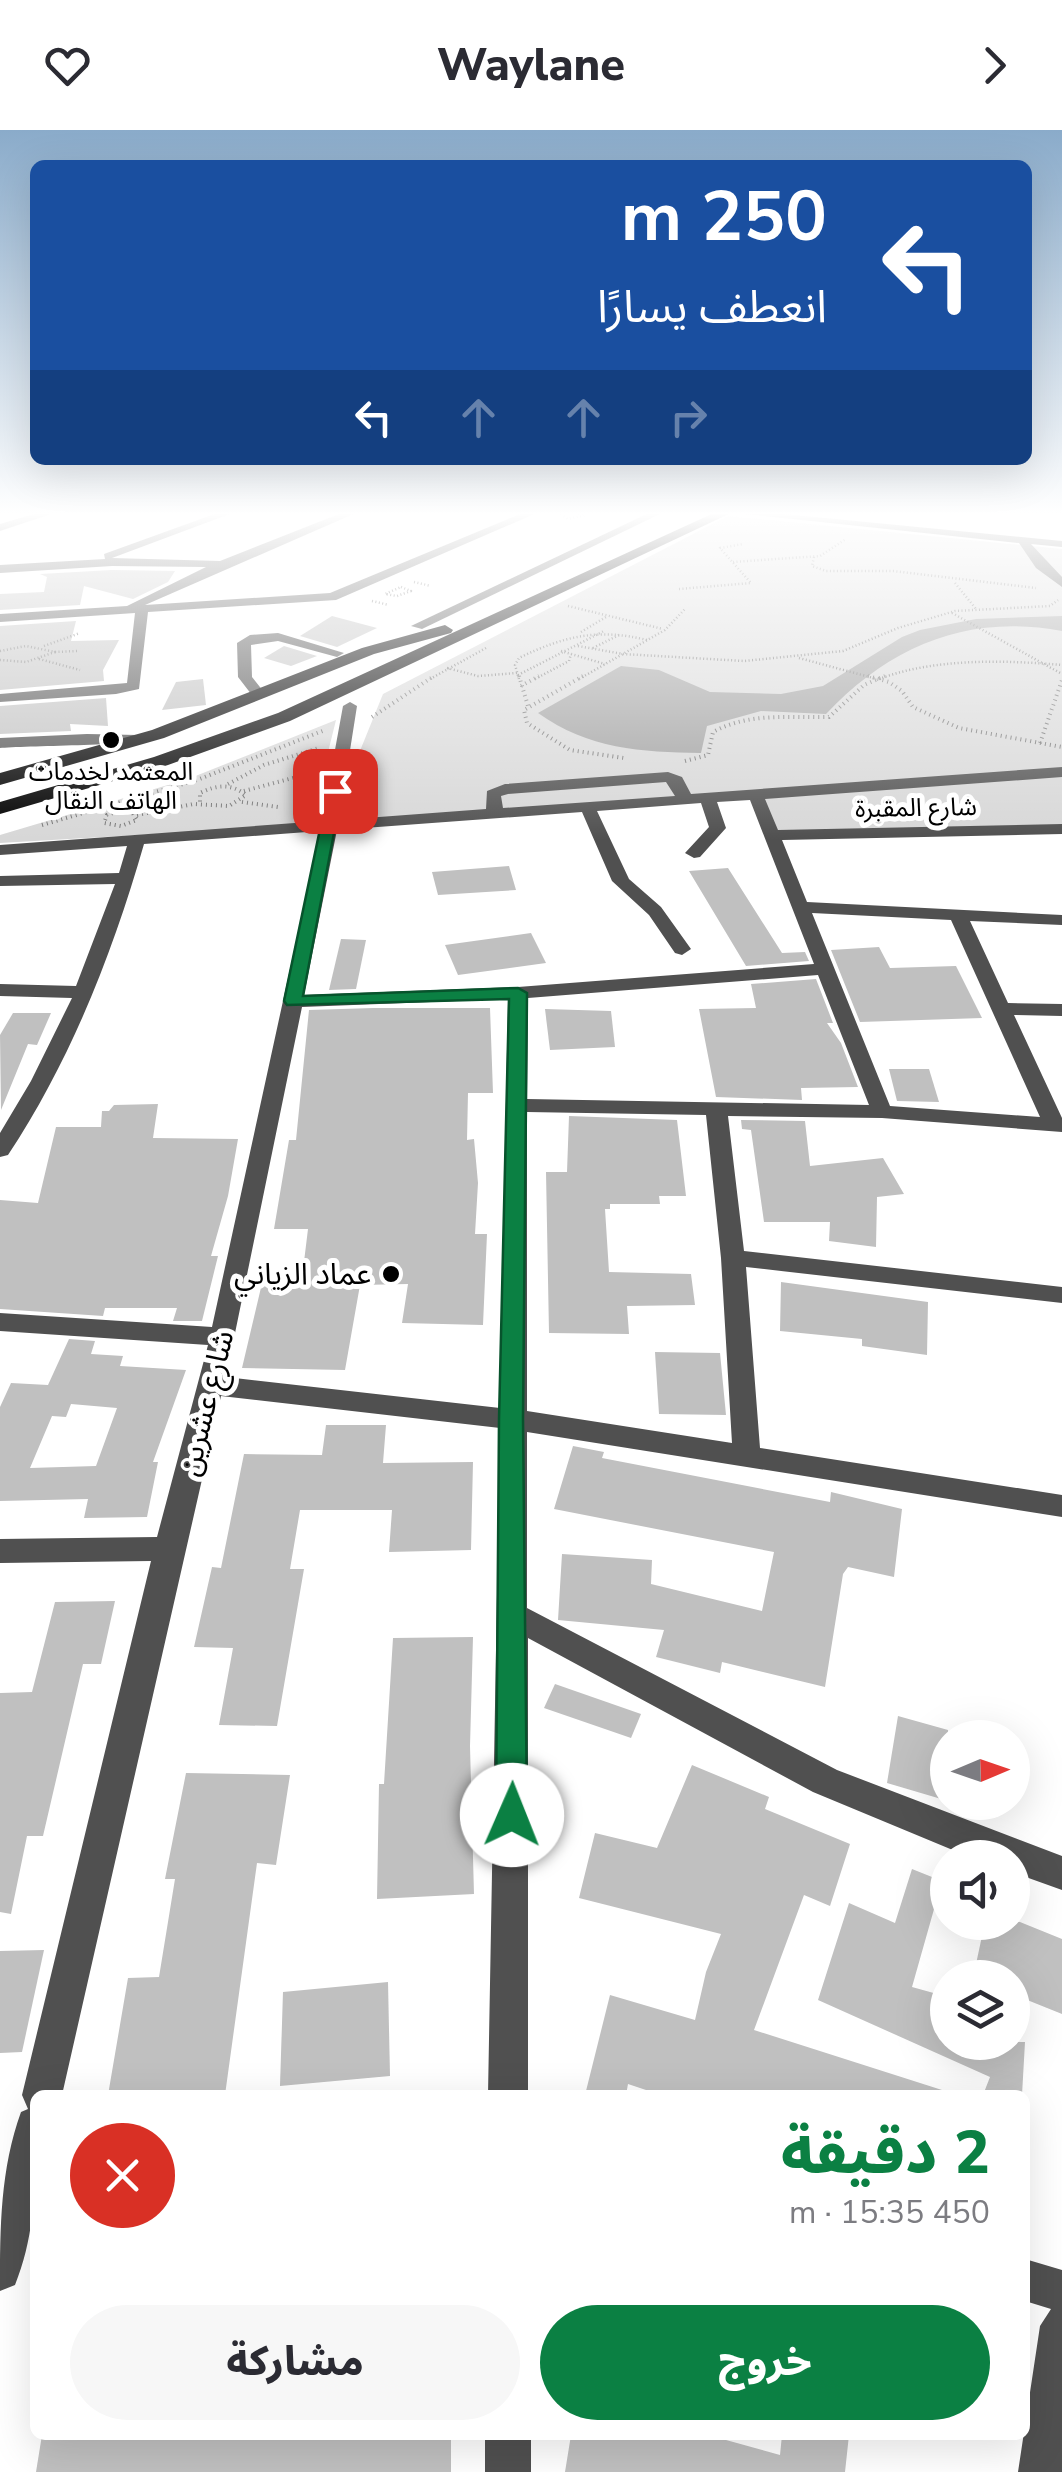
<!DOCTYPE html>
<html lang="ar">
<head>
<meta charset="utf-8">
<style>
  :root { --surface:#fff; --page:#f7f7f7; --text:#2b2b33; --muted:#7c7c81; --accent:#0b8043 }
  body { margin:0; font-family:"Nunito Sans","Noto Sans Arabic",sans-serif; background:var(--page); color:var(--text); direction:rtl; height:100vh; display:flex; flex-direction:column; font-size:38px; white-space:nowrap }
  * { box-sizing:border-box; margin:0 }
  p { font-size:32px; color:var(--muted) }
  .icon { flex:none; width:55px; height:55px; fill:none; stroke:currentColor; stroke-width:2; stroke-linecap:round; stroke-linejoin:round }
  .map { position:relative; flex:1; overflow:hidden; direction:ltr }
  .side { position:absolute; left:30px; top:1960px; width:1000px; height:350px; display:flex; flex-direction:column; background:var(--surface); border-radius:15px; box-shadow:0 10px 40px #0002; direction:rtl }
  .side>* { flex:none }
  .top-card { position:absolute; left:30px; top:30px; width:1002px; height:305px; border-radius:15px; box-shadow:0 10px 40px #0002; direction:rtl; background:#1a4fa0; color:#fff; overflow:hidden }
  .needle { width:65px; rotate:88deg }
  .buttons { position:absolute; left:930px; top:1590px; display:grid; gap:20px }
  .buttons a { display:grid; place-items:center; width:100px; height:100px; border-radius:50%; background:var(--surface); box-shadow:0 10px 40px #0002; font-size:50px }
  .pin { position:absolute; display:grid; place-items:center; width:85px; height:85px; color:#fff; margin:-42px; border-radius:20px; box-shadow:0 5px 15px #0006 }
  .me { position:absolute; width:110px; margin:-55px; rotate:1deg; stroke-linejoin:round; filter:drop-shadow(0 0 8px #0008) }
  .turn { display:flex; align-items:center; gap:35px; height:210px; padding:0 40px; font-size:45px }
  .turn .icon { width:130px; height:130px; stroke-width:2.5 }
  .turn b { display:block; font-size:70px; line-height:85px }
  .lanes { display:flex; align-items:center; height:95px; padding:0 40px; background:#0003; justify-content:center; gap:50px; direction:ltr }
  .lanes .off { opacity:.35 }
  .round { display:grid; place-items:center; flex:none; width:105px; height:105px; border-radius:52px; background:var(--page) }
  .headline { display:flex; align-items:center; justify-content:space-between; height:170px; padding:0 40px }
  h1 { font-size:60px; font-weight:800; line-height:75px; color:var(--accent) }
  .cta { display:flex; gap:20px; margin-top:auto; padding:20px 40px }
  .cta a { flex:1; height:115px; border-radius:60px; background:var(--accent); color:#fff; font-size:40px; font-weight:800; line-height:115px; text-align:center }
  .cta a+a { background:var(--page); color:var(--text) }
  header { display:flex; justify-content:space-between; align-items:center; height:130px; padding:0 40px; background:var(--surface); font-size:45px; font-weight:800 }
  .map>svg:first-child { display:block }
  .green { fill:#d7d7d7 }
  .water { fill:#9e9e9e }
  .building { fill:#c0c0c0; fill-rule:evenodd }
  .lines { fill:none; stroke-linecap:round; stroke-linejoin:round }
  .path-far1 { stroke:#727272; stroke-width:2.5; stroke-dasharray:1 2.5; stroke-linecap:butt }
  .path { stroke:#727272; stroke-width:4; stroke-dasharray:1 4; stroke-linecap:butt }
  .minor { fill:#505050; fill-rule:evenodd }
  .highway { fill:#000; fill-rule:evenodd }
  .route { fill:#0b8043; stroke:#07532c; stroke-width:2.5 }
  .poi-dot { fill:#000; stroke:#fff; stroke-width:4 }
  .labels { text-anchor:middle; stroke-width:10; stroke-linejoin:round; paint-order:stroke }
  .far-poi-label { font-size:25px; fill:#000; stroke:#fff }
  .far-street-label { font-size:25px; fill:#000; stroke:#fff }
  .poi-label { font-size:30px; fill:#000; stroke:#fff; text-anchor:end }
  .street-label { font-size:30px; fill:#000; stroke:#fff }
</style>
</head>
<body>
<header><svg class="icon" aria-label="forward" viewBox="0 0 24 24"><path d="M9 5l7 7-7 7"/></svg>Waylane<svg class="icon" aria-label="heart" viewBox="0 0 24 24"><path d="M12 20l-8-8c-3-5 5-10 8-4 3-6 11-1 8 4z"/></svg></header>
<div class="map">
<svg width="1062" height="2342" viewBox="0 0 1062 2342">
  <rect width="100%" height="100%" fill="#fff"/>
  <!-- green -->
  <g class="green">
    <path d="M728 386 1062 419V699L771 705 754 663 330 695 383 564Z"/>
    <path d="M336 590 310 695 0 713V705L188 649Z"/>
  </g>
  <!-- water -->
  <path class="water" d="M1062 486V501C968 483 890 516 826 584L761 581 707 596 701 623C641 622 588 619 538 583L621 536 659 540 710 562 781 564 823 556 902 507 920 500 976 489Z"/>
  <!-- building -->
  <g class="building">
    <path d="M112 440 175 441 168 452 133 469 84 456 80 475 0 480V464L44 462 47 447 40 444Z"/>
    <path d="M332 486 377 498 337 517 300 506Z"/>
    <path d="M76 491 71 511 119 510 103 540 104 551 0 560V496Z"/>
    <path d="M284 516 317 526 291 536 264 528Z"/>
    <path d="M203 549 206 575 162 580 176 552Z"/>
    <path d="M106 568 108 596 70 594 71 601 0 604V576Z"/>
    <path d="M509 736 516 760 438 765 432 742Z"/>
    <path d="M728 738 782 823 805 822 809 831 746 836 689 741Z"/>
    <path d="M531 803 546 833 458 845 445 815Z"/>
    <path d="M341 809 366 810 356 859 329 860Z"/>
    <path d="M879 817 890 838 956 836 982 888 860 892 831 820Z"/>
    <path d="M816 849 833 893H827L841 913 858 957 801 958 802 970 716 967 699 879 756 878 751 854Z"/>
    <path d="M373 878H490L493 963H468L467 1010 474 1009 478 1053 475 1104H487L483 1195 402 1193 408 1154 360 1155 345 1240 242 1238 263 1149 302 1148 308 1099H274L289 1010H296L309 880Z"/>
    <path d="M545 879 611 881 615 917 550 920Z"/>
    <path d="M13 883H51L37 915 28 914 1 980 0 905Z"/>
    <path d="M889 939H929L939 972 897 971Z"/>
    <path d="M158 974 153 1008 238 1009 228 1066 211 1126H218L202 1191H173L177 1178H105L103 1186 0 1179V1070L38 1073 56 997H101L102 981H109L114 975Z"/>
    <path d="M569 986 677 990 686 1066H659L660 1074H610V1079H605L609 1142 691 1144 695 1175 627 1176 629 1204 549 1203 546 1042H567Z"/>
    <path d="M741 990 805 991 810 1036 883 1028 904 1064 877 1067 876 1117 829 1111 830 1092H764L751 1000 742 999Z"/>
    <path d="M781 1152 928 1172 927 1225 862 1216V1209L780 1201Z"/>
    <path d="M69 1209 95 1211 91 1224 123 1226 120 1236 186 1240 153 1332H158L147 1387 84 1388 88 1369 0 1371V1277L11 1253 48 1255ZM71 1274 117 1278 96 1336 30 1338 52 1286 66 1287Z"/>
    <path d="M655 1222 720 1223 726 1285 659 1284Z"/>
    <path d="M326 1295H386L383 1333 473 1332 471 1420 389 1422 392 1380H300L290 1439H304L277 1596 219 1595 233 1518 194 1517 212 1437 221 1438 244 1324 322 1325Z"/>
    <path d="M573 1316 604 1322 602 1328 830 1372 831 1362 902 1379 894 1447 848 1437 843 1444 825 1557 722 1532 720 1543 656 1527 664 1500 558 1490 562 1424 652 1430 651 1454 762 1481 774 1422 554 1379Z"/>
    <path d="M115 1471 101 1534H83L43 1706H27L11 1784 0 1782V1563L32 1562 55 1472Z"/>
    <path d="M473 1507 470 1616 474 1764 377 1769 379 1654H384L393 1508Z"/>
    <path d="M555 1554 641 1584 631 1608 544 1578Z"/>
    <path d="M898 1586 948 1600V1671L887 1653Z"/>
    <path d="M692 1635 769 1667 765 1679 850 1714 830 1776 804 1765 754 1900 942 1960 941 1965H661L628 1954 626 1965H585L610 1865 695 1890 706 1842 721 1804 579 1768 595 1703 657 1718Z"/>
    <path d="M186 1643 290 1645 276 1735 257 1733 225 1965H108L128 1848 159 1847 175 1749H165Z"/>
    <path d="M912 1739 942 1751 912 1857 948 1867V1912H1025L1022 1965H983L990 1947 818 1870 849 1773 895 1793Z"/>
    <path d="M985 1792H1020L1062 1809V1884L1012 1864V1848H973Z"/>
    <path d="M44 1820 22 1922 0 1923V1821Z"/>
    <path d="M388 1852 390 1946 280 1956 283 1862Z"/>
    <path d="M42 2305H451V2342H36Z"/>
    <path d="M571 2305H708L780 2325 782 2305H849L845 2342H565Z"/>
  </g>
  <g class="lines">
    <!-- path-far1 -->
    <g class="path-far1">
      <path d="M561 384 568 389 585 385 575 382"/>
      <path d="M814 427 812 436 826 441H893L1036 458"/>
      <path d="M733 432 820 426 846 409"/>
      <path d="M414 452 431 456"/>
      <path d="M955 453 976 479"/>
      <path d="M401 457 411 461 397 466 385 464Z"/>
      <path d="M679 459 751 453 720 418 743 414"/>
      <path d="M372 471 389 475"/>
      <path d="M568 476 663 499"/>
      <path d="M952 483 1062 544"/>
      <path d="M581 502 606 487"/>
      <path d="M44 516 80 503"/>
      <path d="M578 516 623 524 744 531 843 521 898 498 955 481 1050 476 1058 470"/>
      <path d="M593 518 619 505"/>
      <path d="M0 521 26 516 55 522 26 532 0 530"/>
      <path d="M561 521 605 534"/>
      <path d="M55 522 77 521"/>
      <path d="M799 528 877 549"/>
      <path d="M39 529 80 540"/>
      <path d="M447 538 478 546 517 543"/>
      <path d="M518 545 604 501"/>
      <path d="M430 549 486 518"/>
      <path d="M519 549 515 535 519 528C564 506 598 498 647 510"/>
      <path d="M535 549 569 531 571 524"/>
      <path d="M579 549 665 500 685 479"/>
      <path d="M879 549C935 528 1003 530 1062 535"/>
    </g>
    <!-- path -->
    <g class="path">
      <path d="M519 546 528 576"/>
      <path d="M583 546 524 580 527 593 570 620 624 628"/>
      <path d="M868 546 889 552 902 561 913 577 959 598 1062 617"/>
      <path d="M521 556 539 546"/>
      <path d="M372 587 434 546"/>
      <path d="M1040 613 1062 550"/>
      <path d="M685 631 708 625 713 602C750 582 788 588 829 587L864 555 885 546"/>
      <path d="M228 654 264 635 319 618"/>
      <path d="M244 661 319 641"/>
      <path d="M152 665 168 679"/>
      <path d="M242 672 278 677"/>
      <path d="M119 681 132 682 137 690 121 696 104 693 107 685Z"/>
      <path d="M137 685 194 674 229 676 246 665C231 653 216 655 200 663V673"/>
      <path d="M42 695 197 650 325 600"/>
    </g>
    <!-- minor -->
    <g class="minor">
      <path d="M41 382H57L0 401V394Z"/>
      <path d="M220 382H235L112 428 220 431 344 382H358L145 475 330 463 525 382H539L336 470 148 482 139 559 116 564 0 572V564L127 553 135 483 0 492V484L127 476 206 437 112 436 0 443V435L105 429 104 424Z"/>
      <path d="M651 382H664L422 499 411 496Z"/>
      <path d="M726 382H763L1062 411V417L1031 414 1062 447V457L1036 438 1019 413Z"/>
      <path d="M278 503 344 523 337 527 278 511 251 515 252 547 267 566 255 569 238 547 237 513 250 505Z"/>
      <path d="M350 572 357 576 339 690 486 679 487 661 505 654 668 642 682 647 691 664 1062 637V647L765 669 778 700 1062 694V704L782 710 807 772 1062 785V795L970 791 1008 873 1062 874V886L1014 885 1062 988V1002L882 988 728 986 744 1121 1062 1157V1173L746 1137 760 1318 1062 1365V1387L527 1302V1478L837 1640 1062 1726V1760L1012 1742V1728H972L813 1662 528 1508V1965H488L500 1298 221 1266 62 1965H35C35 2029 40 2094 15 2155L0 2161C0 2099 0 2040 21 1982L28 1979 22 1965 151 1431 0 1433V1409L157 1407 208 1215 0 1201V1183L212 1197 320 701 144 714C113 822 71 930 8 1025L0 1027V1003L31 951 72 868 0 866V854L76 856 115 754 0 756V746L119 743 127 716 0 725V715L322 691 343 576ZM666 652 675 666 503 678 501 666 508 664ZM750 670 814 834 518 857 304 865 337 700 582 682 612 751 649 785 675 823 682 825 691 819 661 777 629 749 597 681 701 673 709 697 685 723 694 728 700 727 726 698 717 672ZM812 783 951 790 1040 987 890 976ZM818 845 869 975 527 969 528 868ZM508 869 500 1278 226 1247 302 877ZM527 982 706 985 721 1128 732 1313 527 1281Z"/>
      <path d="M87 604 138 605 146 610C138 615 21 616 0 618V608Z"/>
      <path d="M1025 2129 1062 2140V2342H1018L1040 2196 1051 2179 1025 2171Z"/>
      <rect x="485" y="2305" width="46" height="37"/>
    </g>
    <!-- highway -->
    <g class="highway">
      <path d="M716 382H733L290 591 168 635 0 684V672L154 627 278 583Z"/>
      <path d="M445 495 453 500 451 503 374 524 164 608 0 655V643L152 600 362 518Z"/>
    </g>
  </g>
  <!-- sky -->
  <linearGradient id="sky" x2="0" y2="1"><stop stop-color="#8aabca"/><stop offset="0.54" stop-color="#fff"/><stop offset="1" stop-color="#fff" stop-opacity="0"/></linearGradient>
  <rect width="1062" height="710" fill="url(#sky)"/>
  <!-- route -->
  <path class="route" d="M335 656 342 661 303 866 518 858 527 863 523 1289 527 1685 523 1695 512 1700 501 1695 496 1685 499 1289 509 869 287 875 284 871 328 661Z"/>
  <!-- markers -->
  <g class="poi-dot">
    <circle cx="111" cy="610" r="10"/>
    <circle cx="391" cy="1144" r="10"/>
  </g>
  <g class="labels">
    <!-- far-poi labels -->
    <g class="far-poi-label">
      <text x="111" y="650">المعتمد لخدمات<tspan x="111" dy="29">الهاتف النقال</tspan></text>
    </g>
    <!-- far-street labels -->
    <g class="far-street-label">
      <text transform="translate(916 677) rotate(-1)" y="9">شارع المقبرة</text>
    </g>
    <!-- poi labels -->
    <g class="poi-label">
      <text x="371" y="1154">عماد الزياني</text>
    </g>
    <!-- street labels -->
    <g class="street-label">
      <text transform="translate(206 1273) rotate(-76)" y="10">شارع عشرين</text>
    </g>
  </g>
</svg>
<div class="buttons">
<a><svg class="needle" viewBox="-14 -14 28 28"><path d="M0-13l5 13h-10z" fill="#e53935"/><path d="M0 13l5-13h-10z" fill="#7c7c81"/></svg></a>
<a><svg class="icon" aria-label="sound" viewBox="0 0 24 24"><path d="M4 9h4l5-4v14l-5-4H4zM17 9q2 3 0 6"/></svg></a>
<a><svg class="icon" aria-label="layers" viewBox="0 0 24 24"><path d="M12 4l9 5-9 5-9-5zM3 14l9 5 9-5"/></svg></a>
</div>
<div class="pin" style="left:335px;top:661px;background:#d93025"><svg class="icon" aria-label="arrive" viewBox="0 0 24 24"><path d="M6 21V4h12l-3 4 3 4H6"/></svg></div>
<svg class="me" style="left:512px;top:1685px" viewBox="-20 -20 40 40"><circle r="19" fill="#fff"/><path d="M0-13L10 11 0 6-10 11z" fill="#0b8043"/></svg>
<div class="top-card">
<div class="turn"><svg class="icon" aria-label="left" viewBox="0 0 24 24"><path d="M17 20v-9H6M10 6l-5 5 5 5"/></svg><div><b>250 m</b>انعطف يسارًا</div></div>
<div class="lanes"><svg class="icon" aria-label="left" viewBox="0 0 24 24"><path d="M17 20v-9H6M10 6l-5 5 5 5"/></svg><svg class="icon off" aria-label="ahead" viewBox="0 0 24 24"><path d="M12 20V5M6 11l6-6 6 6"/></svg><svg class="icon off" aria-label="ahead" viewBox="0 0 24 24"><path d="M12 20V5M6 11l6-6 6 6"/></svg><svg class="icon off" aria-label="right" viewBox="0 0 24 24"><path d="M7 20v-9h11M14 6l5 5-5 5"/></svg></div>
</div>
<section class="side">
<div class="headline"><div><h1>2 دقيقة</h1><p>450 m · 15:35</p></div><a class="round" style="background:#d93025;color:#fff"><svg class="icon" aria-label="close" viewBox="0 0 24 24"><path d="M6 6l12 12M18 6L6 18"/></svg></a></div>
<div class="cta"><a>خروج</a><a>مشاركة</a></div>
</section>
</div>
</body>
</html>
